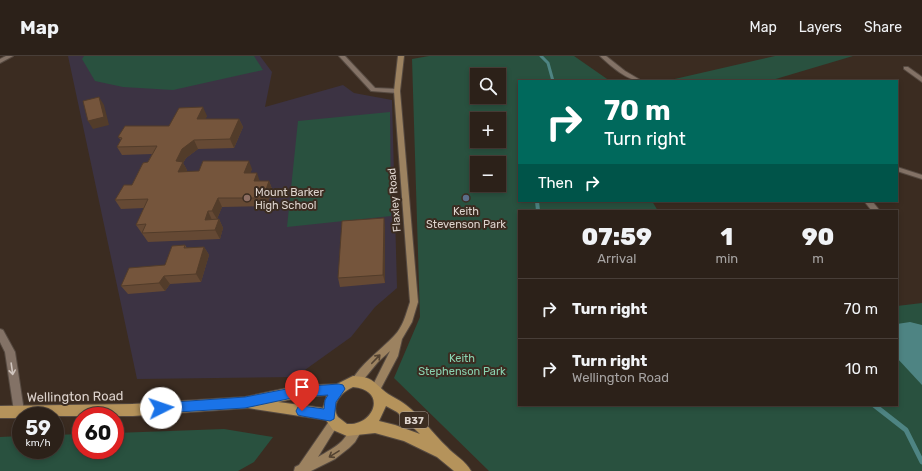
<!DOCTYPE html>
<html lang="en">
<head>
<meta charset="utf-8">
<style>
  :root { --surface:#2c2119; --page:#342922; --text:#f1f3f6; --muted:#a6a3a2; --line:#483e38 }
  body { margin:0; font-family:Rubik,sans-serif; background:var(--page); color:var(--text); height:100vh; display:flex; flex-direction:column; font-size:15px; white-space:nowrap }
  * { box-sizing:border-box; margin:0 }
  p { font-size:13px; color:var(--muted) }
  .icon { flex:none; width:22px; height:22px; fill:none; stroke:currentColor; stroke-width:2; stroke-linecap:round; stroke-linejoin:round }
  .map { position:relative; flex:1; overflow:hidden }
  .side { position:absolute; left:518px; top:154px; width:380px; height:196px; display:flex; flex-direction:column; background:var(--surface); border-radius:0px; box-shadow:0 2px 6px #0003,0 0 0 1px var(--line) }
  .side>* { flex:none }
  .banner { position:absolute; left:518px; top:24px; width:380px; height:122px; border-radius:0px; box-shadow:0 2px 6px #0003,0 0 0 1px var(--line); background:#00695c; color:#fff; overflow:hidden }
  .fabs { position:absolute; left:470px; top:12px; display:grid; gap:8px }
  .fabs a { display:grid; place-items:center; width:36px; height:36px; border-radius:0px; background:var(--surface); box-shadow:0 2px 6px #0003,0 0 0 1px var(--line); font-size:20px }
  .speed { position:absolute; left:12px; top:351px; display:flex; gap:8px; font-size:20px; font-weight:700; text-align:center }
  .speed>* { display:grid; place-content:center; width:52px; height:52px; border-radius:50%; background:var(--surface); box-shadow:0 2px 6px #0003,0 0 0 1px var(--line); line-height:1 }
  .speed small { font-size:10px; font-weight:400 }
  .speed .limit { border:6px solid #d22; background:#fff; color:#111 }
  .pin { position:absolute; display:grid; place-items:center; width:34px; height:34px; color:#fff; margin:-41px -17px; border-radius:50% 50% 50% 0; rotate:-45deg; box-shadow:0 0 4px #0007 }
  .pin .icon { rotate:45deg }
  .me { position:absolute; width:44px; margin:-22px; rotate:86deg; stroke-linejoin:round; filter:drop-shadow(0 0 3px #0008) }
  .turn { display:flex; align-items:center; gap:14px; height:84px; padding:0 20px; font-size:18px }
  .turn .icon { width:52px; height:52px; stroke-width:2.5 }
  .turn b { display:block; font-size:28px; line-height:34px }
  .then { display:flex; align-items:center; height:38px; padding:0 20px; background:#0003; gap:8px; font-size:15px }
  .eta { display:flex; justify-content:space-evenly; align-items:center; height:68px; text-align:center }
  .eta b { font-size:24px; font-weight:800; line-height:28px }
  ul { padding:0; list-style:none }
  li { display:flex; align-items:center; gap:12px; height:60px; padding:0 20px; border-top:1px solid var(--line) }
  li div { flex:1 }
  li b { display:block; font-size:15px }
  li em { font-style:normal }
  header { display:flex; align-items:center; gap:24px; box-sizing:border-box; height:56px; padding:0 20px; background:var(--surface); border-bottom:1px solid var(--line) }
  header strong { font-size:19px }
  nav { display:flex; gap:22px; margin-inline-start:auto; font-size:14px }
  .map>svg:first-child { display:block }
  .education { fill:#3c3343 }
  .green { fill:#29513f; fill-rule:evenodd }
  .water { fill:#4e8483 }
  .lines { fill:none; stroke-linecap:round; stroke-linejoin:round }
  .stream-far2 { stroke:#4e8483; stroke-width:3 }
  .stream-far1 { stroke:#4e8483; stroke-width:4 }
  .stream { stroke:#4e8483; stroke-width:5 }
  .street-casing { stroke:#564a41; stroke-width:2 }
  .secondary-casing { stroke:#564a41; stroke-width:2 }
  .primary-casing { stroke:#564a41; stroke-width:2 }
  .street { fill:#837266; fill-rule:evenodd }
  .secondary { fill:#9c8260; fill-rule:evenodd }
  .primary { fill:#b5935b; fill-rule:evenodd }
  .wall { fill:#654934 }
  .shaded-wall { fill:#523c2a }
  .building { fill:#75553c; stroke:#523c2a }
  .oneway { stroke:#534231 }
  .oneway2 { stroke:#d0c5be }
  .route { fill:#1a73e8; stroke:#114b97 }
  .education-dot { fill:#8d6e63; stroke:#3b2c21; stroke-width:1.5 }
  .service-dot { fill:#5c6f8a; stroke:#3b2c21; stroke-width:1.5 }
  .labels { text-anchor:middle; stroke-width:4; stroke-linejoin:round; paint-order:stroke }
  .shield { fill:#3b2c21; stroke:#ada29a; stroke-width:1 }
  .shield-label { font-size:10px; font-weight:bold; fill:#ded4ce }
  .poi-label { font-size:11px; fill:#ded4ce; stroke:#3b2c21; text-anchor:start }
  .street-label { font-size:11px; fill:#ded4ce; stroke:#3b2c21 }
  .park-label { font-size:11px; fill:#8ad2b0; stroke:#3b2c21 }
  .near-street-label { font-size:13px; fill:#ded4ce; stroke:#3b2c21 }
</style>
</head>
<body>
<header>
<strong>Map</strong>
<nav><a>Map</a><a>Layers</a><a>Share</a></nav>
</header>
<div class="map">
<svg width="922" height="415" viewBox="0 0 922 415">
  <rect width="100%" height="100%" fill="#3b2c21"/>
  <!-- education -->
  <path class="education" d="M68 0H260L272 16 265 51 343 29 354 37 392 44 397 232 375 251 351 281 295 321 137 323Z"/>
  <!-- green -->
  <g class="green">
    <path d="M84 0H254L263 14 173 34 123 31 95 25 82 3Z"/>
    <path d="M429 0H574L610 25H519V145H652L658 155H519V349H897V250L922 247V415H489L394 322 420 261 412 3ZM477 19H499V41H477ZM477 63H499V85H477ZM477 107H499V129H477Z"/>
    <path d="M775 0H853L769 25H666Z"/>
    <path d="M390 56 391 160 287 171 298 65Z"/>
    <path d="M224 373 273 381 254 406 238 415H0V381L21 380V394H55V379L81 378V394H115V377Z"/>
  </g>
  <!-- water -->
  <path class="water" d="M910 266 922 269V329L897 302V268Z"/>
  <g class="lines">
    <!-- stream-far2 -->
    <path class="stream-far2" d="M541 0 548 7 553 25"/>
    <!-- stream-far1 -->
    <path class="stream-far1" d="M537 145 538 155"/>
    <!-- stream -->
    <path class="stream" d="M874 349 906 374 922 406"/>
    <!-- street casing -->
    <g class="street-casing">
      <g id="street">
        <path d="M6 0H13L0 7V3Z"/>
        <path d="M339 0H345L375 32 397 33 400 35 397 37 371 35Z"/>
        <path d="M600 0H606L625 15 642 25C627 25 611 10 600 0Z"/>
        <path d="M904 11H908L922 21V26L904 13Z"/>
        <path d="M897 111 922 119V123L897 115Z"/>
        <path d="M864 145H872L880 155H872Z"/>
        <path d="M0 273 3 274 15 296 24 355 23 358 19 360 15 358 14 355 5 296 0 286Z"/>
      </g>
    </g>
    <!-- secondary casing -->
    <g class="secondary-casing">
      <g id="secondary">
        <path d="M398 0H404L400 35 418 246 412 266 402 283 398 300 379 336 376 337 373 336 371 333 390 295 378 306 359 329 356 330 353 329 351 326C360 308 381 294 394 280 403 271 406 258 410 246L394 35Z"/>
        <path d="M334 362 338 364 339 367 318 401C326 396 335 392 342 385 347 380 350 372 357 369L361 370 362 374 355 386 349 392 335 403 311 415H294L295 411 299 409 330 364Z"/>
      </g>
    </g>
    <!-- primary casing -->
    <g class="primary-casing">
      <path id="primary" d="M353 320C370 321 371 323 383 334 389 340 399 343 406 349 423 362 432 377 447 391 454 399 466 405 471 415H454L437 401 404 385 375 377 347 380 333 374 326 364 248 352 133 360H21V362H0V350L133 348 245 341 297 330 337 328ZM353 331C388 334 374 370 347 368L338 361C330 349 341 336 353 331ZM327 339 323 352 278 346 297 342ZM386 350 397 356 420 378 395 369 379 365Z"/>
    </g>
    <!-- street -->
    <use href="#street" class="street"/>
    <!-- secondary -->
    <use href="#secondary" class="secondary"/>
    <!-- primary -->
    <use href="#primary" class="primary"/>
  </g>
  <!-- wall -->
  <g class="wall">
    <path d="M207 60 205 63H239L243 71 234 92 198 93 186 102 183 107 187 114 186 116 252 113 250 117 260 125H269L272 133 267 150 222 151 217 163H219L223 172 220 183 148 186 136 169 144 152 121 153 115 144 132 129 148 106 152 98 122 99 117 91 121 84 118 81 169 70Z"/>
    <path d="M385 171V227L340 231 338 222Z"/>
    <path d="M185 189 187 192 204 191 209 199 201 226 170 228 165 235 128 238 121 230 165 209Z"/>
  </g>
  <!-- shaded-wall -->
  <g class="shaded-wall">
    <path d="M99 41 104 49 109 69 93 73 88 65Z"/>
    <path d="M203 51 207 60 201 72 197 63Z"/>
    <path d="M239 63 243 71 234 92 230 83Z"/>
    <path d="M194 84 198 93 186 102 183 107 187 114 182 124 178 116 176 105 182 93Z"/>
    <path d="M249 105 252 113 247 126 244 117Z"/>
    <path d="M257 117 260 126 254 125Z"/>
    <path d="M269 125 272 133 267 150 263 142Z"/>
    <path d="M218 142 222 151 217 163 212 155Z"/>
    <path d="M208 155 212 164H205Z"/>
    <path d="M384 162 385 171V227L383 219Z"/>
    <path d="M219 163 223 172 220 183 215 174Z"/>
    <path d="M204 191 209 199 201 226 196 218Z"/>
    <path d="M164 220 170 228 165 235 159 227Z"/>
  </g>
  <!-- building -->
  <g class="building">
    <path d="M99 41 104 61 88 65 83 45Z"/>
    <path d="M203 51 197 63H239L230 83 194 84 182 93 176 105 183 106 178 116 199 115 203 105H249L244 117H257L254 125H269L263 142H218L212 155H208L205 164 219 163 215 174 142 177 146 168 136 169 148 143 115 144 124 129H132L143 107 148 106 157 90 117 91 122 82 118 81 125 70H169L179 52Z"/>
    <path d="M384 162 383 219 338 222 342 165Z"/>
    <path d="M185 189 184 192 204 191 196 218 164 220 159 227 121 230 129 212 165 209 172 190Z"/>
  </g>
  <!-- one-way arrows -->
  <defs><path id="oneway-shaft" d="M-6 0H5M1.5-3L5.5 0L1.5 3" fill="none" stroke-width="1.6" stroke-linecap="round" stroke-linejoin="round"/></defs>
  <g class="oneway">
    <use href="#oneway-shaft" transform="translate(376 303) rotate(-46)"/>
    <use href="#oneway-shaft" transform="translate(334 398) rotate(148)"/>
  </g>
  <use class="oneway2" href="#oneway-shaft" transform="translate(12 313) rotate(82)"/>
  <!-- route -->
  <path class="route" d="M339 328 343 329 345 333 336 346 334 363 330 365 302 360 298 359 296 355 298 351 302 350 324 353 325 344 328 339 297 341 245 352 161 357 157 356 155 352 157 348 161 347 245 341 297 331Z"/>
  <!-- markers -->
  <circle class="education-dot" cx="247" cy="142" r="4"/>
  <circle class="service-dot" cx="466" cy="142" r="4"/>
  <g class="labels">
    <!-- shield labels -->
    <rect class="shield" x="400" y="356" width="28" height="16" rx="3"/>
    <g class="shield-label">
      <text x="414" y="368">B37</text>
    </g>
    <!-- poi labels -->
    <g class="poi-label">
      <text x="255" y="140">Mount Barker<tspan x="255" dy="13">High School</tspan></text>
      <text x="466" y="159" text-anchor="middle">Keith<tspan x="466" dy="13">Stevenson Park</tspan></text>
    </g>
    <!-- street labels -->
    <g class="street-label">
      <text transform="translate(394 144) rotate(-95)" y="4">Flaxley Road</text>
    </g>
    <!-- park labels -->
    <g class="park-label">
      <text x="462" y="306">Keith<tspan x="462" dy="13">Stephenson Park</tspan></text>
    </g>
    <!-- near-street labels -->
    <g class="near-street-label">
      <text transform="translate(75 340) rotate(-1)" y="5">Wellington Road</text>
    </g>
  </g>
</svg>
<div class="fabs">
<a><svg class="icon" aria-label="search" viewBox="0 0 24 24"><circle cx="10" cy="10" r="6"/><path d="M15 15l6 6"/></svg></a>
<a>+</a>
<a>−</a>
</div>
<div class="speed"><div>59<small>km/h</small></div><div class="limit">60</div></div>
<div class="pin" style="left:302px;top:355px;background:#d93025"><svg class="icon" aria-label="arrive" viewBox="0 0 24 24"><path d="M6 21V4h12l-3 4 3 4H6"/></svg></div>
<svg class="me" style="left:161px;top:352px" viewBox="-20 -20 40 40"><circle r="19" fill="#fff"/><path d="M0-13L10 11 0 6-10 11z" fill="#1a73e8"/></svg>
<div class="banner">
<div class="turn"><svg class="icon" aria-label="right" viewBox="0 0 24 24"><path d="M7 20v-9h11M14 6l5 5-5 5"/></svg><div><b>70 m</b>Turn right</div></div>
<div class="then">Then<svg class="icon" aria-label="right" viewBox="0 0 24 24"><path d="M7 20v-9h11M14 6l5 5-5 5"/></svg></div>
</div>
<section class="side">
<div class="eta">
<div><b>07:59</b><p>Arrival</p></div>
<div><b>1</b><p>min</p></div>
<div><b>90</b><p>m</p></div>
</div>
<ul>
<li><svg class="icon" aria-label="right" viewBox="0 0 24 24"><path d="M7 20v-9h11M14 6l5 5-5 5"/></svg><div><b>Turn right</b></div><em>70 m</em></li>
<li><svg class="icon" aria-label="right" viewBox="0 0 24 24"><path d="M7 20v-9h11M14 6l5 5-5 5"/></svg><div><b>Turn right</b><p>Wellington Road</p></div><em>10 m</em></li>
</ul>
</section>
</div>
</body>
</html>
